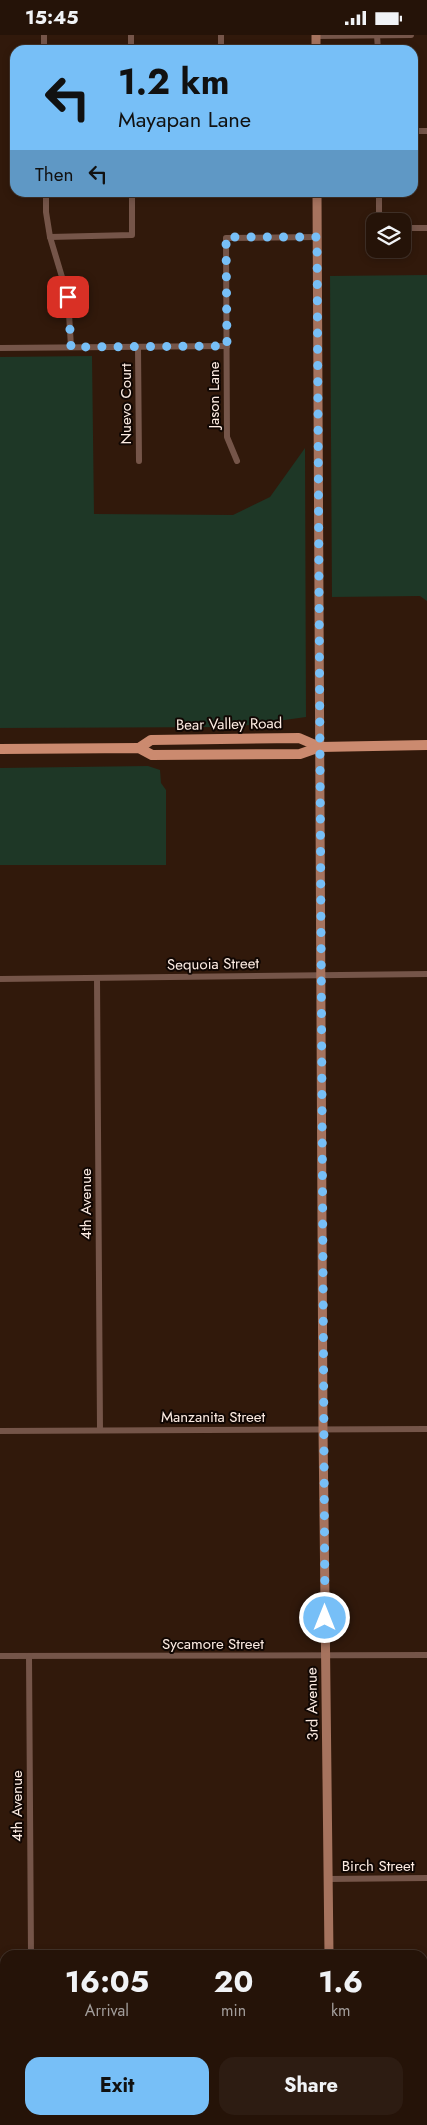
<!DOCTYPE html>
<html lang="en">
<head>
<meta charset="utf-8">
<style>
  :root { --surface:#251308; --page:#2d1c12; --text:#f1f3f6; --muted:#a39e9c; --line:#423229; --accent:#77bff7 }
  body { margin:0; font-family:Jost,sans-serif; background:var(--page); color:var(--text); height:100vh; display:flex; flex-direction:column; font-size:19px; white-space:nowrap }
  * { box-sizing:border-box; margin:0 }
  p { font-size:16px; color:var(--muted) }
  .icon { flex:none; width:28px; height:28px; fill:none; stroke:currentColor; stroke-width:2; stroke-linecap:round; stroke-linejoin:round }
  .map { position:relative; flex:1; overflow:hidden }
  .drawer { position:absolute; left:0px; top:1915px; width:428px; height:175px; display:flex; flex-direction:column; background:var(--surface); border-radius:15px 15px 0 0; box-shadow:0 2px 8px #0003,0 0 0 1px var(--line) }
  .drawer>* { flex:none }
  .guide { position:absolute; left:10px; top:10px; width:408px; height:152px; border-radius:15px; box-shadow:0 2px 8px #0003,0 0 0 1px var(--line); background:#77bff7; color:#111; overflow:hidden }
  .tools { position:absolute; left:366px; top:178px; display:grid; gap:10px }
  .tools a { display:grid; place-items:center; width:45px; height:45px; border-radius:10px; background:var(--surface); box-shadow:0 2px 8px #0003,0 0 0 1px var(--line); font-size:25px }
  .pin { position:absolute; display:grid; place-items:center; width:42px; height:42px; color:#fff; margin:-21px; border-radius:10px; box-shadow:0 2px 8px #0006 }
  .me { position:absolute; width:55px; margin:-28px; rotate:0deg; stroke-linejoin:round; filter:drop-shadow(0 0 4px #0008) }
  .turn { display:flex; align-items:center; gap:18px; height:105px; padding:0 25px; font-size:22px }
  .turn .icon { width:65px; height:65px; stroke-width:2.5 }
  .turn b { display:block; font-size:35px; line-height:42px }
  .then { display:flex; align-items:center; height:48px; padding:0 25px; background:#0003; gap:10px; font-size:19px }
  .eta { display:flex; justify-content:space-evenly; align-items:center; height:85px; text-align:center }
  .eta b { font-size:30px; font-weight:700; line-height:35px }
  .primary-button { display:flex; gap:10px; margin-top:auto; padding:10px 25px }
  .primary-button a { flex:1; height:58px; border-radius:15px; background:var(--accent); color:#111; font-size:20px; font-weight:700; line-height:58px; text-align:center }
  .primary-button a+a { background:var(--page); color:var(--text) }
  .status { display:flex; justify-content:space-between; align-items:center; height:35px; padding:0 25px; background:var(--surface); direction:ltr }
  .status svg { height:14px; fill:currentColor }
  .map>svg:first-child { display:block }
  .green { fill:#1e3726 }
  .lines { fill:none; stroke-linecap:round; stroke-linejoin:round }
  .street { stroke:#755549; stroke-width:6 }
  .secondary { stroke:#a6735e; stroke-width:9 }
  .primary { stroke:#cb8a6f; stroke-width:10 }
  .route { stroke:#77bff7; stroke-width:9; stroke-dasharray:0 16.2 }
  .labels { text-anchor:middle; stroke-width:4; stroke-linejoin:round; paint-order:stroke }
  .street-label { font-size:15px; fill:#fdece3; stroke:#110703 }
</style>
</head>
<body>
<div class="status"><b>15:45</b><svg viewBox="0 0 49 12"><path d="M0 12V9h3v3zM5 12V6h3v6zM10 12V3h3v9zM15 12V0h3v12zM26 1h20v11H26zM47 4h2v5h-2z"/></svg></div>
<div class="map">
<svg width="427" height="2090" viewBox="0 0 427 2090">
  <rect width="100%" height="100%" fill="#31190b"/>
  <!-- green -->
  <g class="green">
    <path d="M427 240V566L420 561 332 562 330 241Z"/>
    <path d="M92 321 94 479 233 480 270 462 305 413 306 682 235 692 0 693V322Z"/>
    <path d="M148 731 160 735 161 748 166 755V830H0V733Z"/>
  </g>
  <g class="lines">
    <!-- street -->
    <g class="street">
      <path d="M44 0V15"/>
      <path d="M131 0V15"/>
      <path d="M221 0V15"/>
      <path d="M377 0 378 15"/>
      <path d="M316 1 411 0"/>
      <path d="M412 96H427"/>
      <path d="M46 158V177L50 202 68 262 71 312"/>
      <path d="M379 158V186"/>
      <path d="M402 193H427"/>
      <path d="M50 202 132 200V158"/>
      <path d="M138 312 139 426"/>
      <path d="M0 313 227 311"/>
      <path d="M237 426 227 402 226 203 317 202"/>
      <path d="M97 943 100 1395"/>
      <path d="M0 944 427 939"/>
      <path d="M0 1396 427 1394"/>
      <path d="M0 1621 427 1620"/>
      <path d="M29 1621 31 1920"/>
      <path d="M328 1844 427 1843"/>
      <path d="M32 2085V2090"/>
    </g>
    <!-- secondary -->
    <g class="secondary">
      <path d="M316 0V15"/>
      <path d="M317 158 323 1394 329 1920"/>
      <path d="M330 2085V2090"/>
    </g>
    <!-- primary -->
    <g class="primary">
      <path d="M139 713 151 705 299 703 320 712"/>
      <path d="M0 714 139 713 152 720 300 719 320 712 427 710"/>
    </g>
  </g>
  <g class="lines">
    <!-- route -->
    <path class="route" d="M68 262 71 312 227 311 226 202H317L325 1583"/>
  </g>
  <g class="labels">
    <!-- street labels -->
    <g class="street-label">
      <text transform="translate(214 360) rotate(-90)" y="5">Jason Lane</text>
      <text transform="translate(126 369) rotate(-90)" y="5">Nuevo Court</text>
      <text transform="translate(229 689) rotate(-1)" y="5">Bear Valley Road</text>
      <text transform="translate(213 929) rotate(-1)" y="5">Sequoia Street</text>
      <text transform="translate(86 1169) rotate(-90)" y="5">4th Avenue</text>
      <text x="213" y="1387">Manzanita Street</text>
      <text x="213" y="1614">Sycamore Street</text>
      <text transform="translate(312 1669) rotate(-91)" y="5">3rd Avenue</text>
      <text transform="translate(17 1771) rotate(-90)" y="5">4th Avenue</text>
      <text x="378" y="1836">Birch Street</text>
    </g>
  </g>
</svg>
<div class="tools">
<a><svg class="icon" aria-label="layers" viewBox="0 0 24 24"><path d="M12 4l9 5-9 5-9-5zM3 14l9 5 9-5"/></svg></a>
</div>
<div class="pin" style="left:68px;top:262px;background:#d93025"><svg class="icon" aria-label="arrive" viewBox="0 0 24 24"><path d="M6 21V4h12l-3 4 3 4H6"/></svg></div>
<svg class="me" style="left:325px;top:1583px" viewBox="-20 -20 40 40"><circle r="17" fill="#77bff7" stroke="#fff" stroke-width="3"/><path d="M0-11L8 9 0 5-8 9z" fill="#fff"/></svg>
<div class="guide">
<div class="turn"><svg class="icon" aria-label="left" viewBox="0 0 24 24"><path d="M17 20v-9H6M10 6l-5 5 5 5"/></svg><div><b>1.2 km</b>Mayapan Lane</div></div>
<div class="then">Then<svg class="icon" aria-label="left" viewBox="0 0 24 24"><path d="M17 20v-9H6M10 6l-5 5 5 5"/></svg></div>
</div>
<section class="drawer">
<div class="eta">
<div><b>16:05</b><p>Arrival</p></div>
<div><b>20</b><p>min</p></div>
<div><b>1.6</b><p>km</p></div>
</div>
<div class="primary-button"><a>Exit</a><a>Share</a></div>
</section>
</div>
</body>
</html>
